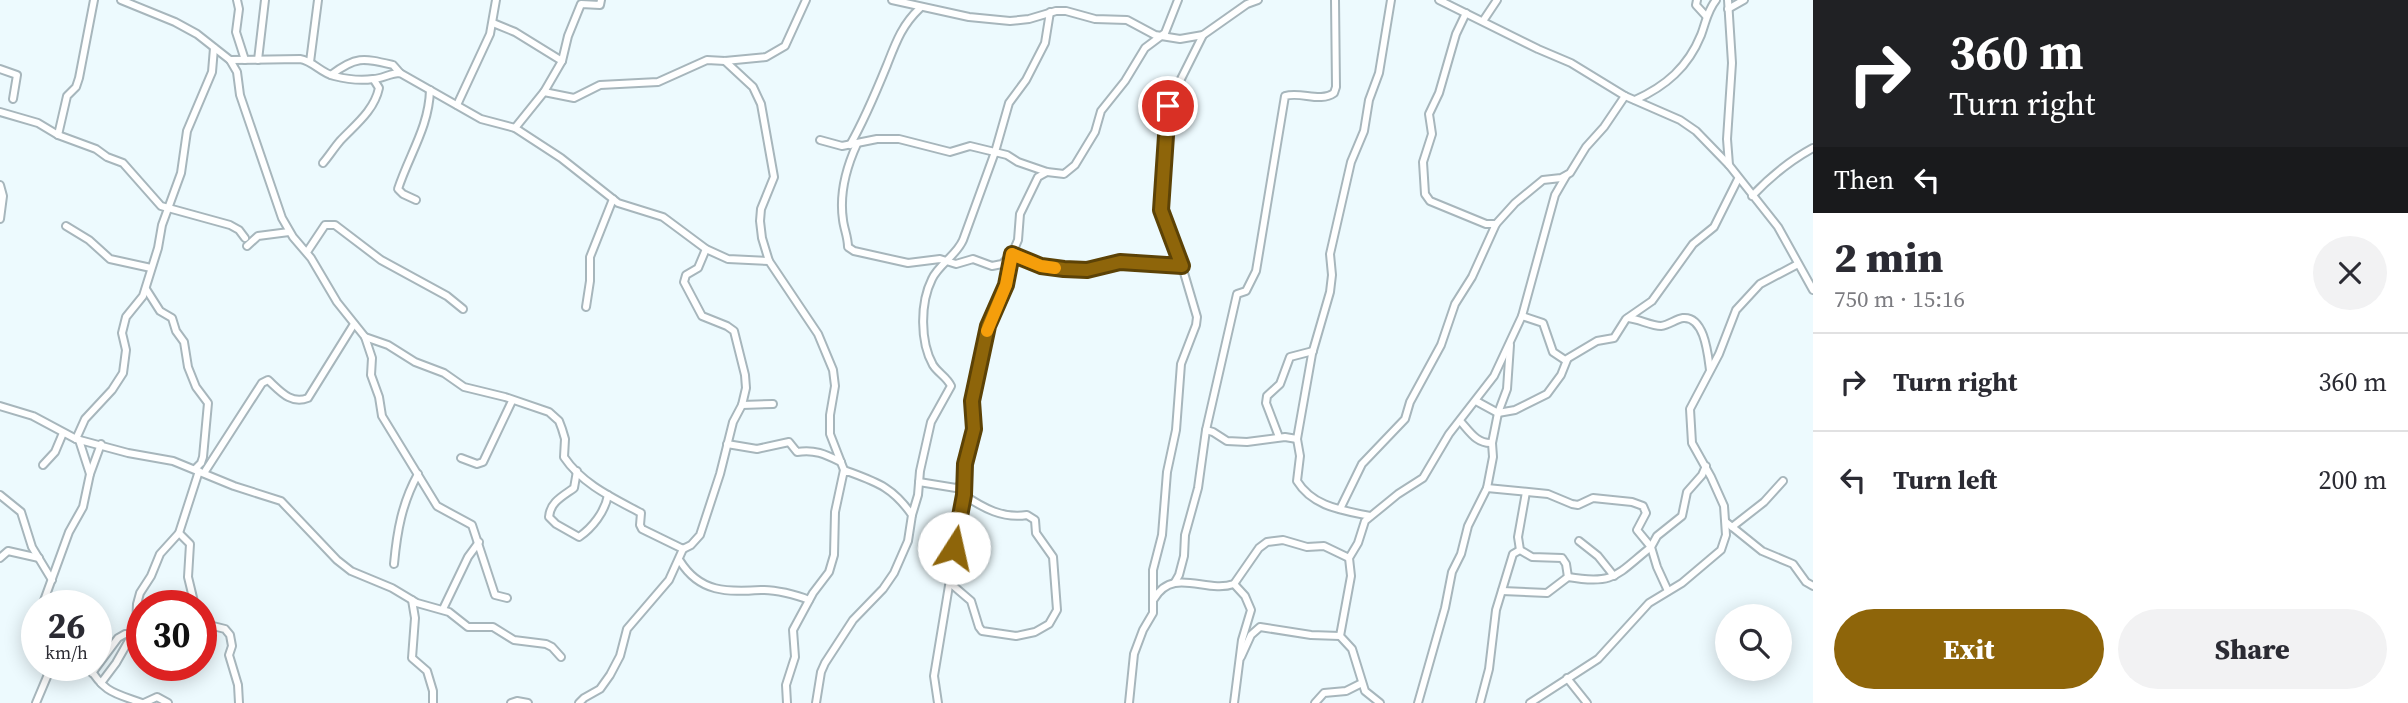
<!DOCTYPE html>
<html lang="en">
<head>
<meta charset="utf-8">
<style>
  :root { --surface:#fff; --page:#f2f2f3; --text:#2b2b33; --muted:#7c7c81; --line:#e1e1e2; --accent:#8e650a }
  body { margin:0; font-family:"Source Serif 4",serif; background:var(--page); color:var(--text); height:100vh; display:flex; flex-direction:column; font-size:26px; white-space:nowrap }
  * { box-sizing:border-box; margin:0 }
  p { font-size:23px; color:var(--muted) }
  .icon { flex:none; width:38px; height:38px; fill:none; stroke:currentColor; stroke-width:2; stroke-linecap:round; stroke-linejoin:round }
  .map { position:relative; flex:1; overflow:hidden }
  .side { display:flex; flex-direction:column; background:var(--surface); width:595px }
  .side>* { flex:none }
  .banner { background:#202124; color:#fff; overflow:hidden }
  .controls { position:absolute; left:1715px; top:604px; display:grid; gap:14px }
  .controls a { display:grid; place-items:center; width:77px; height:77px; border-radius:50%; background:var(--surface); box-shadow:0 4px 18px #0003; font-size:35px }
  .speed { position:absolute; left:21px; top:590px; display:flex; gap:14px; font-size:35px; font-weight:700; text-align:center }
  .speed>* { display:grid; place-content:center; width:91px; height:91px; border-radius:50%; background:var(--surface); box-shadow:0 4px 18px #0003; line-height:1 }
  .speed small { font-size:18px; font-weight:400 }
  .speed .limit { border:10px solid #d22; background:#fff; color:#111 }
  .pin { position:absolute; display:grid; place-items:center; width:60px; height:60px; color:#fff; margin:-30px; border:4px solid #fff; border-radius:50%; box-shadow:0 2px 7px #0007 }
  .me { position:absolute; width:77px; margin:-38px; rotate:10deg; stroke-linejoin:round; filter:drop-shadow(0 0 5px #0008) }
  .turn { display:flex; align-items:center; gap:24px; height:147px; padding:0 21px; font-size:32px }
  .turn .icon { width:91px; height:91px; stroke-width:2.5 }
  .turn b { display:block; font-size:49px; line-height:60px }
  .then { display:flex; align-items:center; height:66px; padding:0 21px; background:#0003; gap:14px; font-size:26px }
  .round { display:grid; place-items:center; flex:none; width:74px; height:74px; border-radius:37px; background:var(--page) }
  .head { display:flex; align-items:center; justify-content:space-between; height:119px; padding:0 21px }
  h1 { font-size:42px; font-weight:800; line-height:52px }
  .cta { display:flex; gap:14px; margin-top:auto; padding:14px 21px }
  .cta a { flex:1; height:80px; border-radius:42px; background:var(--accent); color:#fff; font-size:28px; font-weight:800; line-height:80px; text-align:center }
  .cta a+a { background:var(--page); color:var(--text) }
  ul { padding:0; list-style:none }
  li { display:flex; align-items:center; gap:21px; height:98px; padding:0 21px; border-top:2px solid var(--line) }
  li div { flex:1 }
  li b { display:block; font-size:26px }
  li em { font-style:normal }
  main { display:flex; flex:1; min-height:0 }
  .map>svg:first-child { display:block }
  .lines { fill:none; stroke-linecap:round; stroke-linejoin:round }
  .minor-casing { stroke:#a7b6bc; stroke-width:10 }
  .minor { stroke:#fff; stroke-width:6 }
  .route-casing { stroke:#5c4206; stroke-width:18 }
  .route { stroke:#8e650a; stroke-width:12 }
  .slow { stroke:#f59e0b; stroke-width:12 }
</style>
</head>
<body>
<main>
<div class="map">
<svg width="1813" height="703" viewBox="0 0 1813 703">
  <rect width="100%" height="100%" fill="#edfafe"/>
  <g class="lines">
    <!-- minor casing -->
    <g class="minor-casing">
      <g id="minor">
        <path d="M121 0 175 22 197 34 230 60 300 59C313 61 321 73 334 76 346 79 361 81 373 79 382 79 390 73 400 73L481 119 515 128 561 158 618 203 663 217 706 249 728 259 769 261"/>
        <path d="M237 0 239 9 236 32 245 60"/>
        <path d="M892 0 969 17 1010 21 1029 19 1056 11H1066L1095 19 1127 20 1155 35 1180 39 1203 35 1247 4 1258 0"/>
        <path d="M1439 0 1538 49 1571 63 1625 96 1680 120 1696 131 1729 165"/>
        <path d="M1697 0 1696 5 1706 16"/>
        <path d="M1728 0 1732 63 1727 139 1729 165 1778 227 1813 290"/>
        <path d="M1728 9 1744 0"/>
        <path d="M1466 13 1456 34 1439 93 1429 114 1432 134 1423 162 1425 194 1430 201 1486 224H1496"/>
        <path d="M1483 21 1497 0"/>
        <path d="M493 23 515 32 562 61"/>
        <path d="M230 60 237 72 240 95 282 218 293 237 311 258 337 302 365 337 388 345 415 362 444 373 464 387 505 397 549 412 559 421 562 429 565 439 564 457C582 484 613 498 641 513L640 525 642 529 683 549 691 545 700 535 720 474 733 422 742 405 746 388 745 375 734 331 727 326 702 316 684 282 686 275 698 268 706 249"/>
        <path d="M258 60 265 0"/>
        <path d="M725 61 753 87 761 104 774 177 761 209 760 221 762 238 769 261 818 334 833 370 835 386 830 415V434L844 470"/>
        <path d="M310 62 318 0"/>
        <path d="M0 69 17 75 13 99"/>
        <path d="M331 75C356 56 363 58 393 65L400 73"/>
        <path d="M544 92 562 61 568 36 581 4 600 5 601 0"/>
        <path d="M1635 100C1666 86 1688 67 1701 35 1706 22 1707 11 1716 0"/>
        <path d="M457 105 490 34 496 0"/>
        <path d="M0 112 38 123 58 135 96 149 107 157 123 163 161 206 230 225 239 230 245 238"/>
        <path d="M515 128 544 92 574 98 600 85 658 82 707 60 725 61 766 57 785 46 806 0"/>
        <path d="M58 135 67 96 76 87 79 78 94 0"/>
        <path d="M820 140 842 146 877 139H899L950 152 970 146 1007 155 1018 162 1047 172 1064 174 1075 165 1095 132 1101 111 1125 81 1145 48 1165 33 1178 0"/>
        <path d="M857 144C846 168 839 193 843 220 844 229 848 237 848 247L854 251 908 263 940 259 956 264 973 259 992 266 1002 264 1012 254 1041 266 1064 269 1087 270 1120 262 1150 265 1164 263 1182 266"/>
        <path d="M850 145C865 119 876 92 887 65 896 42 902 25 920 8"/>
        <path d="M323 163C329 156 334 148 340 141 355 125 374 111 379 88L374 80"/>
        <path d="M0 185 3 196 0 219"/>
        <path d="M1752 196C1770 177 1791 160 1813 148"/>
        <path d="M416 200 403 194 398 189C409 155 429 127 430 90"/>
        <path d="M66 226 89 240 110 259 151 268"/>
        <path d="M247 246 258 236 289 232"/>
        <path d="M307 252 325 225H335L381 260 447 296 463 309"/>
        <path d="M146 289 160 311 172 318 176 331 184 342 188 367 196 387 208 403 203 457 201 463 195 469"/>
        <path d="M586 307 590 281V257L613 199"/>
        <path d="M1522 316 1543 323 1553 352 1565 360 1597 341 1614 338 1626 319 1652 301 1693 244 1714 227 1738 179"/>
        <path d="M1628 318C1639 319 1651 326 1661 326 1669 325 1676 319 1683 318 1705 316 1708 356 1710 370"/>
        <path d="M365 337 372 358 371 375 379 397 382 416 437 506 472 525 495 595 507 598"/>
        <path d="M1476 401 1498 413 1515 410 1547 394 1561 375 1567 360"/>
        <path d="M742 405 773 404"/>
        <path d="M0 406 33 416 76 439 128 453 173 461 234 486 281 501 337 560 351 571 392 588 417 603 449 612 468 627H493L514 640 546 644 552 647 561 657"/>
        <path d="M1461 422C1470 432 1477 444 1492 443"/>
        <path d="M1206 430 1213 432 1227 441 1247 442 1285 437 1297 439"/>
        <path d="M1279 437 1266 403 1267 396 1280 384 1290 357 1313 351"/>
        <path d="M76 439 85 419 112 390 123 373 126 350 122 333 126 317 143 296 158 248 162 225 181 173 187 131 212 72 214 48"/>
        <path d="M79 440 90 474"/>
        <path d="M727 444 757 449 789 442 797 452C814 449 825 454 841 462"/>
        <path d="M461 458 477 464 483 462 512 401"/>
        <path d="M43 465 55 452 63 433"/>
        <path d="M577 471 574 488C563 496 550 502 549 517L556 524 579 537C592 528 605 512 608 495"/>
        <path d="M204 473 262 383 268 380C280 391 291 405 308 398L354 324"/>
        <path d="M919 482 956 488 964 484"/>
        <path d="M1487 488 1548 494 1572 504 1578 505 1593 498 1632 502 1643 506 1646 513 1637 530 1651 547C1616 575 1615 585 1568 577L1547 593 1502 591"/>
        <path d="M1526 492 1518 537 1520 550 1532 557 1562 558 1566 564 1568 577"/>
        <path d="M0 495 21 512 32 547 52 580"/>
        <path d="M1340 509 1362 464 1405 419 1410 402 1441 345 1455 304 1472 277 1496 224 1515 203 1543 180 1561 178 1570 173 1586 147 1604 127 1625 96"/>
        <path d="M912 515 918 495 920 471 931 422 951 386C947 377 938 373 933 365 920 342 920 303 932 279 939 264 956 256 963 240L995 152 1009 103 1026 80 1045 43 1050 12"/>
        <path d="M1370 516C1342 510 1313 507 1297 481L1300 456 1297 439 1312 354 1330 292 1332 275 1330 254 1351 162 1364 131 1369 100 1379 73 1391 0"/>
        <path d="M1726 522 1762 551 1793 564 1806 582 1813 586"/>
        <path d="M1732 527 1764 502 1783 481"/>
        <path d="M179 533 190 544 188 577 195 606"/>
        <path d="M1579 541 1598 556 1614 576"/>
        <path d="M0 558 8 551 39 558"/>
        <path d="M680 561C700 593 727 592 761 590 774 589 797 595 809 600"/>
        <path d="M394 564C397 531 402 503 418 474"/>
        <path d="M1175 582 1179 575 1184 556 1185 535 1198 488 1206 430 1237 294 1246 291 1256 271 1285 96C1301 91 1320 103 1334 93L1336 87 1335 0"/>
        <path d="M950 583 971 601 979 627 982 631 1016 636 1035 632 1049 624 1057 610 1053 557 1036 533 1035 520 1027 515C1003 519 983 508 964 495"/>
        <path d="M1234 584 1245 596 1251 610 1242 640 1234 703"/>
        <path d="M1668 591 1657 567 1651 547 1657 536 1682 516 1687 492 1702 475 1706 466"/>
        <path d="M1154 599C1173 566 1206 594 1234 584L1259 548 1267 542 1283 540 1307 547 1324 546 1349 558"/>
        <path d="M412 600 415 618 412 658 427 671 433 691V703"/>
        <path d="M42 606 69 532 83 507 90 474 101 444"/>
        <path d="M443 609 468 557 479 542"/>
        <path d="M37 615 28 637 37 646"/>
        <path d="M201 616 209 625 225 629 230 635 232 646 229 655 238 685 239 703"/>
        <path d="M1241 657 1251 635 1260 627 1311 635 1340 636"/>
        <path d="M88 665C104 693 114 693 142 703"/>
        <path d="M92 673 118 638 125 634 133 635"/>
        <path d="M1567 678 1587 703"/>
        <path d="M101 683 116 663 136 628 137 604 140 593 151 576 160 554 179 533 199 471"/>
        <path d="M36 703 52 665"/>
        <path d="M144 703 157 697 168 703"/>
        <path d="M511 703 517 701 528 703"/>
        <path d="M579 703 584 698 600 689 610 675 620 656 627 629 669 580 683 549"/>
        <path d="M787 703 786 685 795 657 793 630 813 593 829 572 834 555 835 512 844 470C876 482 892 486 912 515L908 541 894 573 883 589 853 620 825 663 821 672 816 703"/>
        <path d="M938 703 934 676 964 495 965 464 973 429V401L988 326 1008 278 1012 254 1018 240 1020 214 1038 177 1047 172"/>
        <path d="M1129 703 1134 654 1143 630 1153 613V570L1162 535 1167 472 1176 430 1181 364 1196 325 1197 317 1182 266 1161 210 1166 113 1171 99 1203 35"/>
        <path d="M1315 703 1324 693 1346 691 1362 683"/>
        <path d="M1380 703 1365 691 1352 649 1340 636 1351 576 1349 558 1358 543 1365 521 1398 494 1423 478 1449 434 1494 376 1522 316 1555 195 1566 176"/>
        <path d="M1418 703 1445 608 1452 572 1461 554 1468 526 1487 488 1493 457 1492 443 1498 413 1507 389 1510 345"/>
        <path d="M1480 703 1489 669 1496 610 1513 554 1520 550"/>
        <path d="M1530 703 1598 659 1649 603 1682 583 1721 550 1726 535 1724 506 1711 477 1692 443 1690 409 1719 354 1736 310 1760 284 1798 264"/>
      </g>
    </g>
    <!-- minor -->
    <use href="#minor" class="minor"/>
  </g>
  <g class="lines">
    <!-- route casing -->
    <g class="route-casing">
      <path id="route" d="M954 548 964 495 965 464 974 429 972 401 988 326 1006 285 1012 254 1041 266 1064 269 1087 270 1120 262 1182 266 1161 210 1168 106"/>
    </g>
    <!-- route -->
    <use href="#route" class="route"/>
    <!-- slow -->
    <path class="slow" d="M987 331 1006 285 1012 254 1041 266 1055 268"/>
  </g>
</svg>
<div class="controls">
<a><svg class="icon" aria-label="search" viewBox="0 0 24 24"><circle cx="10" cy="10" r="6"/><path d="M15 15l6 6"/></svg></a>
</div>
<div class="speed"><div>26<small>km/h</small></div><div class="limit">30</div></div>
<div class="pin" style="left:1168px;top:106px;background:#d93025"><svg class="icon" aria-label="arrive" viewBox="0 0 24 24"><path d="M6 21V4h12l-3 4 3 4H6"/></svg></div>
<svg class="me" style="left:954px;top:548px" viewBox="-20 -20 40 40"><circle r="19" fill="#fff"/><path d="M0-13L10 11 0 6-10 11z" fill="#8e650a"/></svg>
</div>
<section class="side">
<div class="banner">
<div class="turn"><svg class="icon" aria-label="right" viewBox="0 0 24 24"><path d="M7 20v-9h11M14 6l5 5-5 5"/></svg><div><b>360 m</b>Turn right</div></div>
<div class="then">Then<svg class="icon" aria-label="left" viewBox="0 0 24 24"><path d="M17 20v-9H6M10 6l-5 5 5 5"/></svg></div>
</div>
<div class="head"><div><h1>2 min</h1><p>750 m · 15:16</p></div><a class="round"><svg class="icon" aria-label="close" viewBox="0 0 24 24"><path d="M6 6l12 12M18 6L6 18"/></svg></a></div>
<ul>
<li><svg class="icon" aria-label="right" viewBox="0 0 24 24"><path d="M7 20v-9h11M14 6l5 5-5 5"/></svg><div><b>Turn right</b></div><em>360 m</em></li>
<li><svg class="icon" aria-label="left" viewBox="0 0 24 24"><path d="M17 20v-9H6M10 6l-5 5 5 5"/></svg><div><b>Turn left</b></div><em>200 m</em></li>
</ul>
<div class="cta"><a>Exit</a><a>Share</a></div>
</section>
</main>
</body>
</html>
